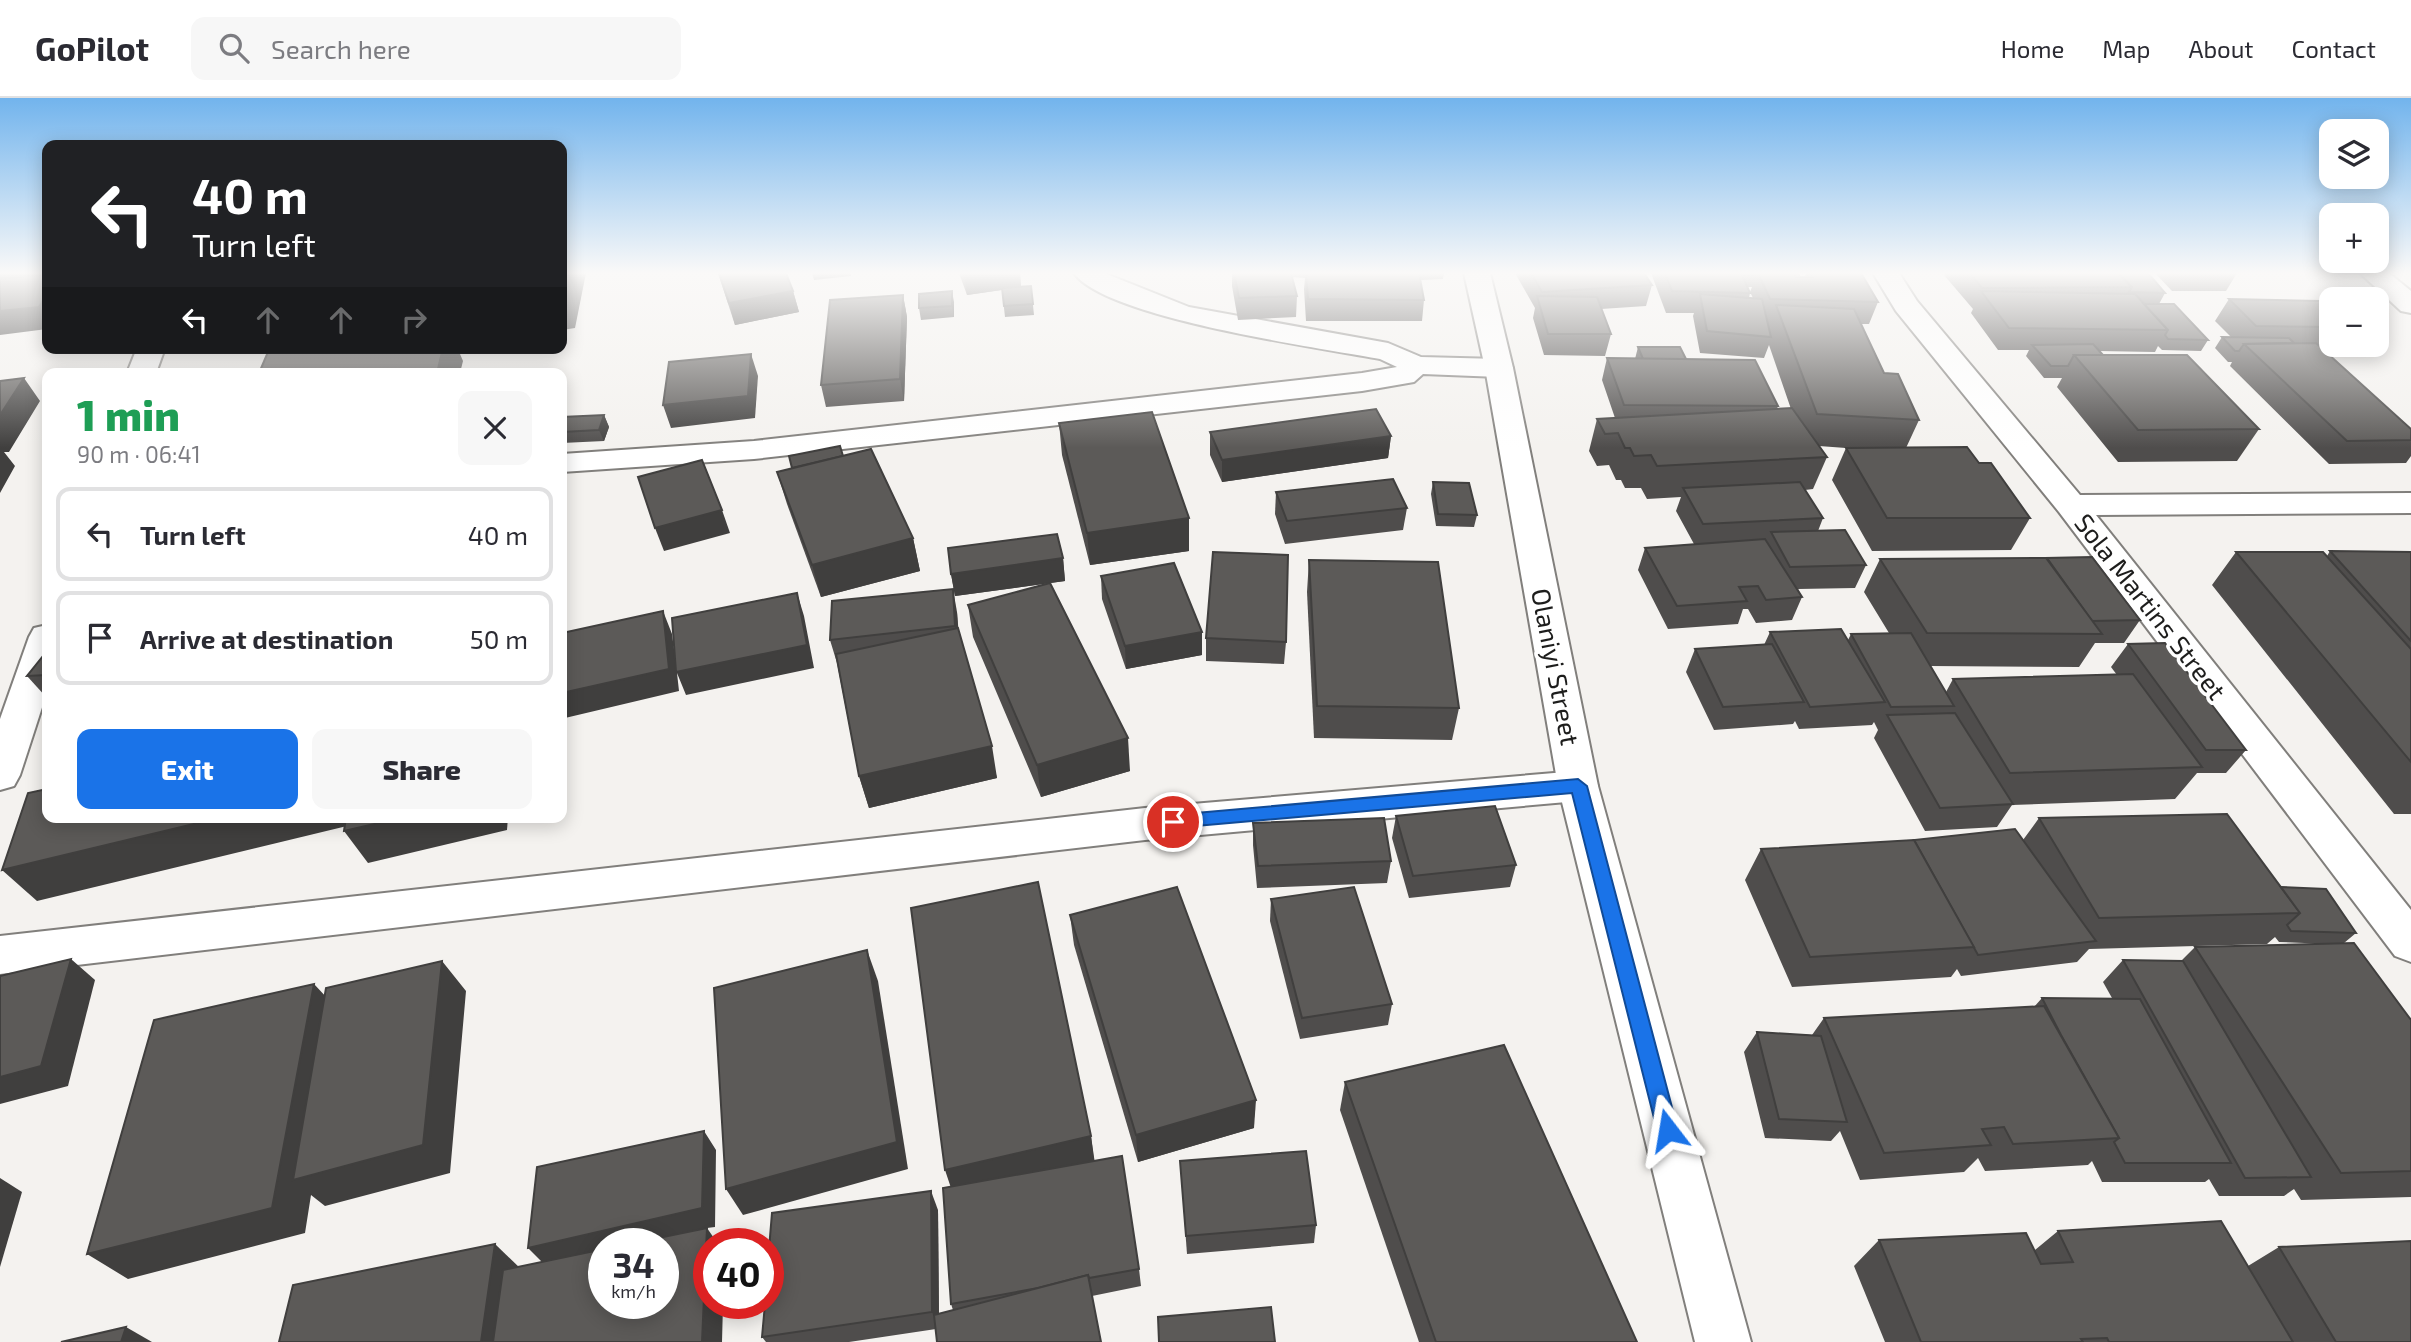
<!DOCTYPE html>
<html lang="en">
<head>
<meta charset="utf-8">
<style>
  :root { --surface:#fff; --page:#f7f7f7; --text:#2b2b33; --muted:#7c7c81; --line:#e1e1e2; --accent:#1a73e8 }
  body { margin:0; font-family:"Exo 2",sans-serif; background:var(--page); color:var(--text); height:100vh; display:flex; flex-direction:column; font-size:26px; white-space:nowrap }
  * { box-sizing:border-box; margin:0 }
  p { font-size:23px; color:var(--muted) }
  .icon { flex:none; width:38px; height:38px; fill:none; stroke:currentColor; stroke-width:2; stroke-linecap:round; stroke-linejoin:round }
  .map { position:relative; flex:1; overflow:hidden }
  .sheet { position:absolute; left:42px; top:270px; width:525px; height:455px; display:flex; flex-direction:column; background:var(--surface); border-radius:14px; box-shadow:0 4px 18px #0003 }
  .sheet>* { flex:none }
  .guide { position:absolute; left:42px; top:42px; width:525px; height:214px; border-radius:14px; box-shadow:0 4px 18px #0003; background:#202124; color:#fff; overflow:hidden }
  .tools { position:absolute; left:2319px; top:21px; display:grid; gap:14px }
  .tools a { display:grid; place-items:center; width:70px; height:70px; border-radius:14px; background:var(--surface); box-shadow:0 4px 18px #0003; font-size:35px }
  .speed { position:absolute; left:588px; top:1130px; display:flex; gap:14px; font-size:35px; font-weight:700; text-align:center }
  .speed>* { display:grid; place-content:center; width:91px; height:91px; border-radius:50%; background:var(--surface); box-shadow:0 4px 18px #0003; line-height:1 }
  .speed small { font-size:18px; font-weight:400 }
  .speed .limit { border:10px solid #d22; background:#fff; color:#111 }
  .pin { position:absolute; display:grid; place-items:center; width:60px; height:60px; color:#fff; margin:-30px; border:4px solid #fff; border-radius:50%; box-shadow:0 2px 7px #0007 }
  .me { position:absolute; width:77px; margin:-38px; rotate:346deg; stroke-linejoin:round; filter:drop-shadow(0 0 5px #0008) }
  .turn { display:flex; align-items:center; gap:24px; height:147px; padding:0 35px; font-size:32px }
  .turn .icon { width:91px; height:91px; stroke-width:2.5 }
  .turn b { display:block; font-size:49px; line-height:60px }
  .lanes { display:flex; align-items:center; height:66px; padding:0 35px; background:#0003; justify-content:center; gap:35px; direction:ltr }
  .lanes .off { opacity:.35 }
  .round { display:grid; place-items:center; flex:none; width:74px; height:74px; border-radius:14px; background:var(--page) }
  .summary { display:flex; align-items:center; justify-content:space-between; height:119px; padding:0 35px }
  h1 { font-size:42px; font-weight:800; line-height:52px; color:#1e9e55 }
  .action { display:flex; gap:14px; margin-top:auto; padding:14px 35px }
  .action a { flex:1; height:80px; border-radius:14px; background:var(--accent); color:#fff; font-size:28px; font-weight:800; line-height:80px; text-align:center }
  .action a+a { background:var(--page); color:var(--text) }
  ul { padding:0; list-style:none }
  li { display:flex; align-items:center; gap:21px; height:94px; margin:0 14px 10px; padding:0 21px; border:4px solid var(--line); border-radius:14px }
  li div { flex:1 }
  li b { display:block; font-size:26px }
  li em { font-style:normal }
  header { display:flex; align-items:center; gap:42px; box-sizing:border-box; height:98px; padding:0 35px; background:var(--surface); border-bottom:2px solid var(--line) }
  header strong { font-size:33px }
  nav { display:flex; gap:38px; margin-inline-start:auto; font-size:24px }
  .search { width:490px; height:63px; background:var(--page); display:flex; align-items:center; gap:18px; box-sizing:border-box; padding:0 24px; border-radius:14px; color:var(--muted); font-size:26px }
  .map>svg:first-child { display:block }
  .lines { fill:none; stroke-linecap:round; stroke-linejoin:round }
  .street-casing { stroke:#817f7c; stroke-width:4 }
  .secondary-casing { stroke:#817f7c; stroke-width:4 }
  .street { fill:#fff; fill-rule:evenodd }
  .secondary { fill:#fff; fill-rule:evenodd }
  .wall { fill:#4f4d4c; fill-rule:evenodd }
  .shaded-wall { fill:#403f3e }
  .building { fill:#5c5a58; stroke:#403f3e; stroke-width:2 }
  .route { fill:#1a73e8; stroke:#114b97; stroke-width:2 }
  .labels { text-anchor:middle; stroke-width:7; stroke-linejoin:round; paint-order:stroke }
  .street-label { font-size:26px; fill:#1d1d1c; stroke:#fff }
</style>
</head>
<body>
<header>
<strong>GoPilot</strong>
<div class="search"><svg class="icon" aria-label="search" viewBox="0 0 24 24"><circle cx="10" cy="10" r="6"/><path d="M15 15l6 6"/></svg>Search here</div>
<nav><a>Home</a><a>Map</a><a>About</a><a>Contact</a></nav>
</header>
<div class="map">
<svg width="2411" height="1244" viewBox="0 0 2411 1244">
  <rect width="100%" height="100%" fill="#f4f2ef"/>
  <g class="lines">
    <!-- street casing -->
    <g class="street-casing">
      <g id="street">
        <path d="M1074 175H1104L1189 209 1388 245 1421 259 1499 261 1509 264 1513 270 1509 276 1499 279 1423 276 1414 284 1362 293 754 361 562 374V356L754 343 1362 275 1397 269 1380 261C1321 250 1105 220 1074 175Z"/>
        <path d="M1873 175H1899L1917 203 2080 397 2411 395V415L2096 417 2411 812V864L2395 858 2059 414 1896 213Z"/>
        <path d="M2360 175H2389L2411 193V215L2401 213Z"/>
        <path d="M137 250H165L156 275H127Z"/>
        <path d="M47 527V594L20 677 14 688 0 692V621L29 539 34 530Z"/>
        <path d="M1578 673 1592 677 1598 688 1592 699 1578 703 1145 742 0 876V838L1145 710Z"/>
      </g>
    </g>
    <!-- secondary casing -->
    <g class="secondary-casing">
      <path id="secondary" d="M1464 175H1490L1513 270 1598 688 1751 1244H1695L1558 688 1485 270Z"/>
    </g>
    <!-- street -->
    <use href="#street" class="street"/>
    <!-- secondary -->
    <use href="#secondary" class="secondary"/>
  </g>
  <!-- wall -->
  <g class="wall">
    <path d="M718 175H786L793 193 799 214 735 227Z"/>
    <path d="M959 175H1020L1021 189 1031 188 1034 217 1005 219 1002 192 967 197Z"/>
    <path d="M1232 175H1444L1443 181 1420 182 1424 202 1422 223H1306L1304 191 1305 180 1292 179 1297 198 1296 219 1238 222 1232 188Z"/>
    <path d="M1515 175H1644L1652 187 1646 208 1601 211 1611 236 1605 258 1544 257 1533 220 1535 210Z"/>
    <path d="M1651 175H1799L1801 179H1805L1806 175H1861L1878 204 1869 226H1861L1884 275 1919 322 1906 350 1979 365 2030 420 2011 452 1872 453 1832 382 1846 350 1819 348 1827 359 1813 391 1805 392 1823 420 1818 433 1866 467 1855 490 1798 491 1802 499 1792 522 1756 525 1748 511H1743L1738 526 1668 531 1638 472 1645 450 1694 446 1676 413 1681 399 1647 401 1641 390H1625L1621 382H1616L1609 367 1597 368 1589 353 1597 321 1615 320 1602 282 1607 260 1635 261 1638 249 1686 261 1778 308 1777 311H1791L1769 247 1764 260 1700 255 1693 218 1694 215H1666ZM1748 189H1752L1750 194 1753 200H1749L1750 195Z"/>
    <path d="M1945 175H2148L2165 195 2159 206 2208 242 2201 253 2162 252 2158 248 2155 254 2099 253 2103 257 2259 331 2237 363 2118 364 2057 289 2062 280H2044L2026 258 2029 252H1998L1971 215 1973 211 1944 177Z"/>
    <path d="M2155 175H2237L2226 193H2172Z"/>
    <path d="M903 197 907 219 904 303 826 309 821 287Z"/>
    <path d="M2229 201 2331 213V247H2337L2334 251H2322L2411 331V358L2406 365 2329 366 2230 268 2232 264H2228L2215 250 2222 239H2231L2215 223Z"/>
    <path d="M954 204V219L921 222 919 210Z"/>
    <path d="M604 317 609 329 604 343 562 345V319Z"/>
    <path d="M1059 325 1189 420V453L1090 467 1062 357Z"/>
    <path d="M1210 334 1391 338 1388 360 1222 384 1210 357Z"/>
    <path d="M843 358 913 440 920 473 821 499 787 406 777 374Z"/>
    <path d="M1433 384 1477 417 1474 429 1436 428 1431 396Z"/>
    <path d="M1276 394 1407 410 1403 432 1285 446 1275 416Z"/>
    <path d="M2330 453 2411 454V716H2394L2212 487 2236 454 2327 458Z"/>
    <path d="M1063 460 1065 483 1050 485 1130 673 1041 699 973 539 968 507 1050 485 955 498 951 476Z"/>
    <path d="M1880 461 2140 522 2124 545H2095L2079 569 1930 568 1946 594 1953 581 2117 577 2111 569 2128 546 2246 652 2226 675H2197L2175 701 2012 707 1997 729 1925 733 1874 640 1878 632 1874 624 1872 627 1799 631 1795 623 1793 626 1714 632 1686 574 1695 551 1764 547 1770 534 1848 542 1851 536 1889 535 1864 494Z"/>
    <path d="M1309 462 1459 610 1452 642 1314 640 1307 494Z"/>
    <path d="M1101 478 1202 534V557L1126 571 1102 501Z"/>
    <path d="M957 514 958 531 997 680 869 710 859 678 837 565 830 542Z"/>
    <path d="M1206 540 1286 544 1284 566 1206 563Z"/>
    <path d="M47 553V600L27 578Z"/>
    <path d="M1396 718 1516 767 1510 789 1409 800 1392 740Z"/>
    <path d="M2039 720 2281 789 2356 835 2344 845 2411 922V1099L2301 1102 2294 1091 2284 1098H2219L2209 1081 2205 1084H2102L2092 1063 2088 1067 1985 1073 1978 1060 1964 1074 1860 1082 1840 1033 1831 1043 1765 1040 1744 954 1757 934 1812 937 1824 920 2034 909 2042 900H2112L2103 884 2123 862 2181 863 2195 849 2329 846 2279 844 2275 839 2267 846 2089 851 2077 864 1961 878 1957 871 1951 879 1792 889 1745 782 1761 751 1914 742H2023Z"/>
    <path d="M1253 725 1391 763 1387 785 1257 790 1253 747Z"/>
    <path d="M1271 801 1392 906 1388 927 1300 941 1270 823Z"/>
    <path d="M1070 817 1254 1030 1138 1064 1074 847Z"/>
    <path d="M1345 984 1637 1244H1419L1340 1012Z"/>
    <path d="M1091 1038 1094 1063 1139 1171 1141 1188 1092 1198 936 1231 849 1244H766L762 1239 938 1112 939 1216 953 1212 951 1206 950 1089Z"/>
    <path d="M1180 1063 1316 1127 1314 1145 1187 1156Z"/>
    <path d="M2058 1133 2248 1168 2279 1149 2411 1244H1885L1854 1168 1879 1142 2035 1152Z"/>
  </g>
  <!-- shaded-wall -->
  <g class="shaded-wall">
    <path d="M0 175H47L0 197Z"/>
    <path d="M568 175H586L575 230 562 232V200Z"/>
    <path d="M812 175H851V178L814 182Z"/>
    <path d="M1020 175 1021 189 967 197 964 176Z"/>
    <path d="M793 193 799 214 735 227 729 205Z"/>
    <path d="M952 193 954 204V219L952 208Z"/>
    <path d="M47 196V231L0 237V213Z"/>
    <path d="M903 197 907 219 904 303 900 281Z"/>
    <path d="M443 250H461L460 256 463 263 460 275H437Z"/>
    <path d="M751 256 758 278 755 320 671 330 663 307Z"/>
    <path d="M24 280 40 303 9 354H4L15 368 0 395V317Z"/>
    <path d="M604 317 609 329 604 343 599 332Z"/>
    <path d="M1391 338 1388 360 1222 384V362Z"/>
    <path d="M722 412 730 435 664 453 655 430Z"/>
    <path d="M1189 420V453L1090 467 1087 435Z"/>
    <path d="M913 440 920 473 821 499 812 467Z"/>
    <path d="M1063 460 1065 483 955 498 951 476Z"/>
    <path d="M953 491 957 514 960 551 955 528Z"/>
    <path d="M797 495 804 518 814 570 686 597 677 575 679 593 565 620 562 614V595L663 513 672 536 677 574Z"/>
    <path d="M1202 534V557L1126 571 1125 548Z"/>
    <path d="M1128 640 1130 673 1041 699 1037 667Z"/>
    <path d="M992 648 997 680 869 710 859 678Z"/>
    <path d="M223 719H348L347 728 37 803 2 772Z"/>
    <path d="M405 719H508L507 732 368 765 344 733Z"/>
    <path d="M867 852 878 883 908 1071 743 1117 726 1091Z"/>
    <path d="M71 861 95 882 68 988 0 1006V979Z"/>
    <path d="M442 863 466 893 450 1075 325 1108 311 1097 305 1135 128 1181 87 1156 314 886 342 916Z"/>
    <path d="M1256 1002 1254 1030 1138 1064 1136 1037Z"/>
    <path d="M704 1033 716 1052 715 1129 707 1130 718 1146H709V1206H723L722 1244H702L638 1146H604V1154L545 1167 528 1150Z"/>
    <path d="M1091 1038 1095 1066 954 1099 945 1072Z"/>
    <path d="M0 1080 22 1094 0 1169Z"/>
    <path d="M931 1093 938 1112 939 1230 932 1214Z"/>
    <path d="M495 1146 521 1171 511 1244H481Z"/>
    <path d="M126 1229 152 1244H121Z"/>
  </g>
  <!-- building -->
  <g class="building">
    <path d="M562 175H568L563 200H562Z"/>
    <path d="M719 175H786L793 193 729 205Z"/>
    <path d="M1234 175H1291L1297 198 1239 200Z"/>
    <path d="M1306 175H1419L1424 202 1308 201Z"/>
    <path d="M1531 175H1644L1652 187 1542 194Z"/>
    <path d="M1665 175H1741L1750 195 1672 193Z"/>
    <path d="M1743 175H1756L1755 178H1744Z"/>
    <path d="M1758 175H1794L1796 179H1813L1811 175H1861L1878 204 1770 201Z"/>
    <path d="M1970 175H2118L2132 189 1982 190Z"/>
    <path d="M2118 175H2148L2165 195 2129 194 2132 189Z"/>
    <path d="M47 176V196L39 209 0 213V181Z"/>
    <path d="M1031 188 1033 206 1004 208 1002 190Z"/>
    <path d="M952 193V208L919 210V196Z"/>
    <path d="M1981 193 2135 196 2168 232 2009 230Z"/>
    <path d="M1700 196 1762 201 1771 239 1707 233Z"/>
    <path d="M903 197 900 281 821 287 830 202Z"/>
    <path d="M1537 198 1597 199 1611 236H1548Z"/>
    <path d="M2229 201 2320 203 2331 213V229L2256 228Z"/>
    <path d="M2144 206H2174L2208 242 2168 241 2165 237 2168 232Z"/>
    <path d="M1776 207 1854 211 1884 275 1898 276 1919 322 1817 316Z"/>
    <path d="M2222 239 2289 240 2294 245 2244 246 2239 253H2235Z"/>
    <path d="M2316 245 2411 331V342L2347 343 2244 246Z"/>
    <path d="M2093 246 2103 257H2074L2068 268H2051L2032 247Z"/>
    <path d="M1638 249H1680L1686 261H1643Z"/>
    <path d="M297 250H443L437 275H259L268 254Z"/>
    <path d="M751 256 748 298 663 307 669 264Z"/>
    <path d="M2074 257H2187L2259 331 2138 332Z"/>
    <path d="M1607 260 1755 262 1778 308 1624 307Z"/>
    <path d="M24 280 0 317V283Z"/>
    <path d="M1792 310 1827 359 1657 368 1651 357 1634 358 1630 350H1625L1618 335 1605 336 1597 321Z"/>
    <path d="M1376 311 1391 338 1222 362 1210 334Z"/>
    <path d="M1152 314 1189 420 1087 435 1059 325Z"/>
    <path d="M604 317 599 332 562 334V319Z"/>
    <path d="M840 348 843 358 792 370 789 358Z"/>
    <path d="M1967 349 1979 365H1991L2030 420H1887L1846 350Z"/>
    <path d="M871 351 913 440 812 467 777 374Z"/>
    <path d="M702 362 722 412 655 430 638 379Z"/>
    <path d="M1393 381 1407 410 1287 423 1276 394Z"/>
    <path d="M1433 384 1469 385 1477 417 1438 416Z"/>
    <path d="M1800 384 1823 420 1703 426 1683 390Z"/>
    <path d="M1845 432 1866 467 1790 469 1771 434Z"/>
    <path d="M1057 436 1063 460 951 476 948 450Z"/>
    <path d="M1765 441 1802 499 1766 502 1758 488 1739 489 1747 503 1677 508 1645 450Z"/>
    <path d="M2330 453 2411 454V543Z"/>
    <path d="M1213 454 1288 457 1286 544 1206 540Z"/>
    <path d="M2236 454H2323L2411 551V664Z"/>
    <path d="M2092 459 2140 522 2092 523 2047 460Z"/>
    <path d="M2046 460 2102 536 1927 535 1880 461Z"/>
    <path d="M1309 462 1438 464 1459 610 1317 608Z"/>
    <path d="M1174 465 1202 534 1125 548 1101 478Z"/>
    <path d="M1050 485 1128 640 1037 667 968 507Z"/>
    <path d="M953 491 955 528 830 542 832 503Z"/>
    <path d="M797 495 807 547 676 574 672 520Z"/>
    <path d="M663 513 669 571 562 595V535Z"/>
    <path d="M958 530 992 648 859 678 836 556Z"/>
    <path d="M1841 531 1885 604 1810 609 1770 534Z"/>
    <path d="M1911 535 1954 608 1891 609 1851 536Z"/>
    <path d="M2165 545 2246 652H2206L2128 546Z"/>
    <path d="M1772 546 1804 604 1723 609 1695 551Z"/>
    <path d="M47 553V577L27 578Z"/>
    <path d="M2133 576 2202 669 2010 675 1953 581Z"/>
    <path d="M1955 615 2013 706 1940 710 1887 617Z"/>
    <path d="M47 691V719H223L2 772 28 695Z"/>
    <path d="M1495 708 1516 767 1413 778 1396 718Z"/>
    <path d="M2227 716 2300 815 2099 820 2039 720Z"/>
    <path d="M346 719H405L344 733Z"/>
    <path d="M1384 720 1391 763 1258 768 1253 725Z"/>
    <path d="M2015 731 2096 843 1978 857 1914 742Z"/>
    <path d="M1914 742 1974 849 1810 859 1761 751Z"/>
    <path d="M1038 784 1091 1038 945 1072 911 810Z"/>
    <path d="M1177 789 1256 1002 1136 1037 1070 817Z"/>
    <path d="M1354 789 1392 906 1302 920 1271 801Z"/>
    <path d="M2281 789 2326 791 2356 835 2291 833 2287 827 2300 815Z"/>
    <path d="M2354 845 2411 922V1073L2341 1075 2195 849Z"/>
    <path d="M867 852 897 1044 726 1091 714 890Z"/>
    <path d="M71 861 41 968 0 979V878Z"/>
    <path d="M2123 862 2183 863 2311 1079 2245 1080Z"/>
    <path d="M442 863 423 1047 293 1082 326 890Z"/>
    <path d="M314 886 272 1110 87 1156 154 922Z"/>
    <path d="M2042 900 2140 901 2231 1065H2125L2114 1044 2119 1040 2061 937Z"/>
    <path d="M2044 908 2119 1040 2013 1046 2004 1029 1982 1031 1991 1047 1884 1055 1824 920Z"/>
    <path d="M1757 934 1821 938 1847 1024 1779 1021Z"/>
    <path d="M1504 947 1637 1244H1436L1345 984Z"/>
    <path d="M704 1033 702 1110 528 1150 537 1069Z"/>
    <path d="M1306 1053 1316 1127 1186 1138 1180 1063Z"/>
    <path d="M1122 1058 1139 1171 1089 1180 1088 1177 1038 1190 951 1206 943 1090Z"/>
    <path d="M931 1093 932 1214 762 1239 765 1206H768V1163L772 1115Z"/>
    <path d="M2221 1123 2293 1244H2109L2107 1240 2081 1241 2083 1244H1921L1879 1142 2026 1135 2041 1166 2073 1164 2058 1133Z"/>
    <path d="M707 1130 702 1244H493L503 1172 604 1151V1206H663V1146H629Z"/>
    <path d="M2411 1143V1244H2336L2279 1149Z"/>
    <path d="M495 1146 481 1244H279L293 1187Z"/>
    <path d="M1088 1177 1101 1244H937L934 1217Z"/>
    <path d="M1271 1209 1275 1244H1159L1158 1219Z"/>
    <path d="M126 1229 121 1244H61Z"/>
  </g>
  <!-- sky -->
  <linearGradient id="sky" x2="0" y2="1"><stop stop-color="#72b4ed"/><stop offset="0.5" stop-color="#faf9f8"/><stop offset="1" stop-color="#faf9f8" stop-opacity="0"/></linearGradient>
  <rect width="2411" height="350" fill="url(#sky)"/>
  <!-- route -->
  <path class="route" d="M1578 681 1587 688 1678 1032 1675 1039 1668 1042 1660 1039 1657 1032 1572 695 1173 730 1167 728 1164 724 1167 719 1173 717Z"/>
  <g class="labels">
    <!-- street labels -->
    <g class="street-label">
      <text transform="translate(2150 509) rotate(52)" y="9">Sola Martins Street</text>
      <text transform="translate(1555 569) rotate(79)" y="9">Olaniyi Street</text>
    </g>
  </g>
</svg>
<div class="tools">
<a><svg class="icon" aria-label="layers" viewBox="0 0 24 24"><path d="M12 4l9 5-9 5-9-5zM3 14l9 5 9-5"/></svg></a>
<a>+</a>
<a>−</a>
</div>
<div class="speed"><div>34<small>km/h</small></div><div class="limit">40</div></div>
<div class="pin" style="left:1173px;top:724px;background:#d93025"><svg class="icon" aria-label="arrive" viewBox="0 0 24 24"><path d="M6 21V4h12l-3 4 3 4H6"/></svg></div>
<svg class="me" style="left:1668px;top:1032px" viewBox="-20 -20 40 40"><path d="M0-17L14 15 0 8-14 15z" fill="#1a73e8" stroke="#fff" stroke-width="4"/></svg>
<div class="guide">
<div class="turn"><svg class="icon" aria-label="left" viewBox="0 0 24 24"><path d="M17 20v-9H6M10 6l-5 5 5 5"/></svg><div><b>40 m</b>Turn left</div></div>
<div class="lanes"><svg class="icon" aria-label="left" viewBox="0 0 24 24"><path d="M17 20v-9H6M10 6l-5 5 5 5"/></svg><svg class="icon off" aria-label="ahead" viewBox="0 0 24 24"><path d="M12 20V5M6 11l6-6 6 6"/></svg><svg class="icon off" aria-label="ahead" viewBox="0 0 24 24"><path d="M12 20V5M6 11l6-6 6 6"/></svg><svg class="icon off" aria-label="right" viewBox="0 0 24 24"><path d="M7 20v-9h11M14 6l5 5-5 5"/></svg></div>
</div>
<section class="sheet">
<div class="summary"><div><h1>1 min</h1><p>90 m · 06:41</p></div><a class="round"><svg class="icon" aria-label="close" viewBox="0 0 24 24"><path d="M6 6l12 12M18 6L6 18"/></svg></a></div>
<ul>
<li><svg class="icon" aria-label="left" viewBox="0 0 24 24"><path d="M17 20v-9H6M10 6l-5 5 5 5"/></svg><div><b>Turn left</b></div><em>40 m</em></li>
<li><svg class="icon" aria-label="arrive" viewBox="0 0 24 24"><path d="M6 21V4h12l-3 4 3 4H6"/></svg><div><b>Arrive at destination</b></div><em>50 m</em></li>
</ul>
<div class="action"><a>Exit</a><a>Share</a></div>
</section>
</div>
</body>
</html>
